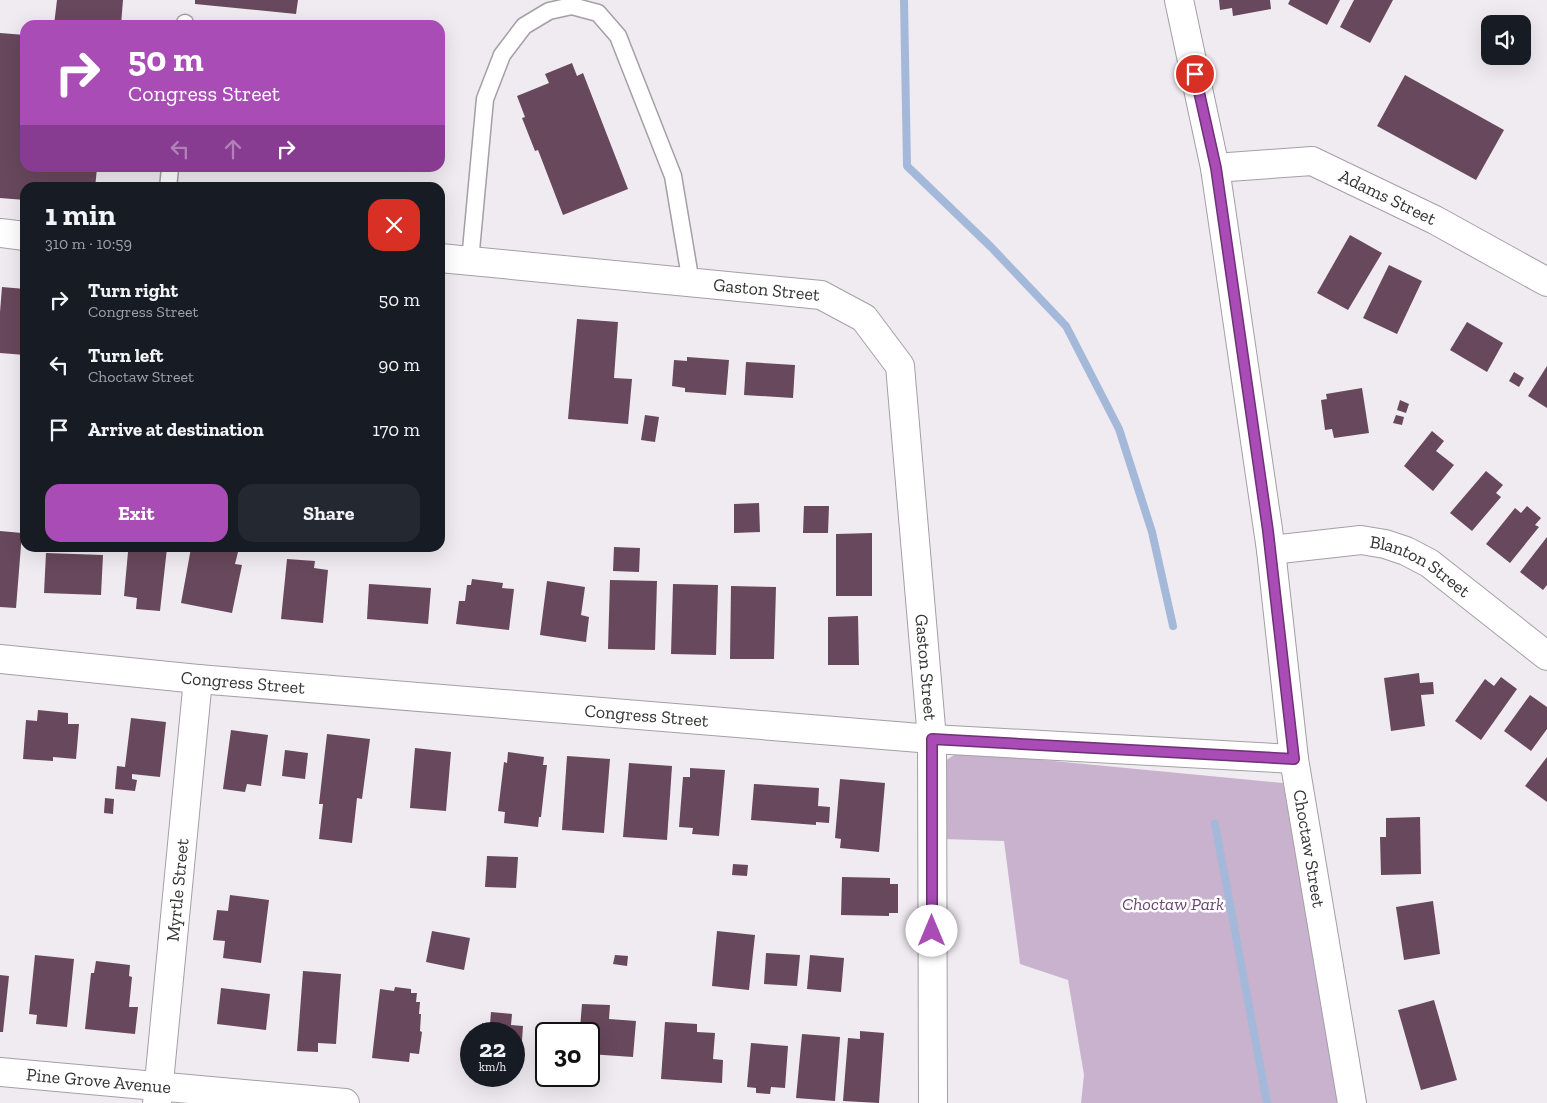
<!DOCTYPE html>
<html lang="en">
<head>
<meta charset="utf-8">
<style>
  :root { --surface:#171b24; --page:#242831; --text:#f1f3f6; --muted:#9ea1a6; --accent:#a94cb6 }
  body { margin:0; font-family:"Zilla Slab",serif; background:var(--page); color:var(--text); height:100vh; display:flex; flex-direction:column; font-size:19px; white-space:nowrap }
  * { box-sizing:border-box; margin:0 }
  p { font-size:16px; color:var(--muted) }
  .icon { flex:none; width:28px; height:28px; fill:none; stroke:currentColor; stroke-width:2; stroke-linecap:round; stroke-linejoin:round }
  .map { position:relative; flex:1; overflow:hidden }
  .details { position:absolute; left:20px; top:182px; width:425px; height:370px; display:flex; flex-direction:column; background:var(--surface); border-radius:15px; box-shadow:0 5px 20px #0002 }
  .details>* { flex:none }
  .banner { position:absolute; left:20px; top:20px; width:425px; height:152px; border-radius:15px; box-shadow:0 5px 20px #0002; background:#a94cb6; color:#fff; overflow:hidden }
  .tools { position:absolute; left:1481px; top:15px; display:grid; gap:10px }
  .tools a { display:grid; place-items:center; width:50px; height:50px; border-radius:10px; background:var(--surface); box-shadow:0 5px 20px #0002; font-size:25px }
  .speed { position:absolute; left:460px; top:1022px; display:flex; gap:10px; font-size:25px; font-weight:700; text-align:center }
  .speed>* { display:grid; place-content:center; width:65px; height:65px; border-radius:50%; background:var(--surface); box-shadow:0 5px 20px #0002; line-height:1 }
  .speed small { font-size:12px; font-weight:400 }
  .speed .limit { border:2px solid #111; border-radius:8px; background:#fff; color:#111 }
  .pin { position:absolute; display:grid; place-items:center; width:42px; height:42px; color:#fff; margin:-21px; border:2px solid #fff; border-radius:50%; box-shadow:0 1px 5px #0007 }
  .me { position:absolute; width:55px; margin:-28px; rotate:0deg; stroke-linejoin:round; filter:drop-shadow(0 0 4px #0008) }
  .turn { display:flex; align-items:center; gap:18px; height:105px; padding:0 25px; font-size:22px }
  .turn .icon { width:65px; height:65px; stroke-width:2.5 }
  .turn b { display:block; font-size:35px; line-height:42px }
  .lanes { display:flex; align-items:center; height:48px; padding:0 25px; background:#0003; justify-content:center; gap:25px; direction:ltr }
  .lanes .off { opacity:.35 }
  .round { display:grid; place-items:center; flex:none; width:52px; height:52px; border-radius:15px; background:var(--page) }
  .headline { display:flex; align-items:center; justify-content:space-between; height:85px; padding:0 25px }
  h1 { font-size:30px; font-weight:800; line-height:38px }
  .button { display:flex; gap:10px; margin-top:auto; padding:10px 25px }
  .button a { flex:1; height:58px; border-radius:15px; background:var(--accent); color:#fff; font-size:20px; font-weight:800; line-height:58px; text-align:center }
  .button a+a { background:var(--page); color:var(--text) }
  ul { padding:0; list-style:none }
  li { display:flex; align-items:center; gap:15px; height:65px; padding:0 25px }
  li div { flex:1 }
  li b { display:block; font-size:19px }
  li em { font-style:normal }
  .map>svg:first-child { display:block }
  .green { fill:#c9b2ce }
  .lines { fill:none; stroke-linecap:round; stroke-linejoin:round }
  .stream { stroke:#a4b9da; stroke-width:8 }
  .building { fill:#68485c }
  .service-casing { stroke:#a49fa5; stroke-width:19 }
  .minor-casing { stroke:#a49fa5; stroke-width:30 }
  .service { stroke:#fff; stroke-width:16 }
  .minor { stroke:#fff; stroke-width:28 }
  .route-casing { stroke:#6e3176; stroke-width:12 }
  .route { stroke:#a94cb6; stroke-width:9 }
  .labels { text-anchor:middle; stroke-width:5; stroke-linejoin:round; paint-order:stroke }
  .street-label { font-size:18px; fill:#353335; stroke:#fff }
  .park-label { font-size:18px; font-style:italic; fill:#6a4672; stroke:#fff }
</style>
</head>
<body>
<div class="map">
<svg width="1547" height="1103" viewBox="0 0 1547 1103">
  <rect width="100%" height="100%" fill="#f0ebf1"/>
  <!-- green -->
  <path class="green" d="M959 752 1283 783 1320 992 1338 1103H1081L1084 1075 1068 980 1020 964 1004 841 943 839V762Z"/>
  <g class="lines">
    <!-- stream -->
    <g class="stream">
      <path d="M904 0 907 166 991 247 1066 326 1119 429 1152 532 1173 626"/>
      <path d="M1215 824 1267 1103"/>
    </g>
  </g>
  <!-- building -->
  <g class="building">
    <path d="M57 0H123L121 25H54Z"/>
    <path d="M195 0H298L296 14 195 4Z"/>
    <path d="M1219 0H1270L1271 9 1233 16 1232 8 1220 10Z"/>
    <path d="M1290 0H1340L1327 25 1288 4Z"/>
    <path d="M1354 0H1393L1370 43 1340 27Z"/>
    <path d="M0 33 25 35V168H97L95 188H25V200L0 198Z"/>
    <path d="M572 63 577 76 583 73 628 189 563 215 538 150 535 151 522 118 525 117 517 96 549 83 545 74Z"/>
    <path d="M1405 75 1504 130 1476 180 1377 126Z"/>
    <path d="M1350 235 1382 253 1348 310 1317 293Z"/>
    <path d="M1389 265 1422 281 1397 334 1363 318Z"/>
    <path d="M2 287 25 289V355L0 353V312Z"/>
    <path d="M577 319 618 322 614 378 632 379 628 424 568 419Z"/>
    <path d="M1467 322 1503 343 1487 372 1450 350Z"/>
    <path d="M440 326H444L442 363H440Z"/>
    <path d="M687 357 729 360 726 395 685 392V388L672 386 674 360 687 361Z"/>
    <path d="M746 362 795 365 793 398 744 395Z"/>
    <path d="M1547 366V408L1528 396Z"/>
    <path d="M1514 372 1524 378 1519 387 1509 381Z"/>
    <path d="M1362 388 1369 433 1334 438 1332 429 1325 430 1321 400 1327 399 1326 394Z"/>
    <path d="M1400 400 1409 404 1406 413 1397 410Z"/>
    <path d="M645 415 659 417 655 442 641 440Z"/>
    <path d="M1396 415 1404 417 1402 425 1393 423Z"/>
    <path d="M1432 431 1444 441 1436 451 1454 465 1433 491 1404 466Z"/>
    <path d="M1486 471 1503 485 1496 493 1501 497 1472 531 1450 513Z"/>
    <path d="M759 503 760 532 734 533V504Z"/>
    <path d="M804 506H829L828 533H803Z"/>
    <path d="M1527 506 1541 518 1535 525 1539 527 1510 563 1486 544 1515 508 1521 513Z"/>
    <path d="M0 531 22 533 16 608 0 607Z"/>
    <path d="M872 533V596H836V534Z"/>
    <path d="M1547 537V585L1543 590 1520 572Z"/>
    <path d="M614 547 640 548 639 572 613 571Z"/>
    <path d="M117 548H167L160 611 136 609 137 598 124 596 128 552 117 551Z"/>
    <path d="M191 548 211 549V548H239L235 564 242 565 232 613 181 603Z"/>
    <path d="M46 553 103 555 101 595 44 593Z"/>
    <path d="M287 559 315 561 314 568 328 570 323 623 281 619Z"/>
    <path d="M472 579 503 583 502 588 514 589 509 630 456 624 459 601H465L467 585H471Z"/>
    <path d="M610 580 657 581 655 650 608 649Z"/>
    <path d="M547 581 585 587 581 615 589 617 586 642 540 635Z"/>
    <path d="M369 584 431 588 428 624 367 619Z"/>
    <path d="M673 584 718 585 716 655 671 654Z"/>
    <path d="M731 586 776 587 774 659H730Z"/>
    <path d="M858 616 859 665H828V617Z"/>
    <path d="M1419 673 1420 683 1433 682 1434 694 1421 695 1425 726 1391 731 1384 678Z"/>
    <path d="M1501 677 1517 689 1481 740 1455 721 1485 679 1494 686Z"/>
    <path d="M1530 695 1547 707V729L1531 751 1504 731Z"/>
    <path d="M38 710 68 713V724H79L76 759 53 757V761L23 759 26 720 37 721Z"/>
    <path d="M131 718 166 722 160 777 132 774V779L137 780 135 791 115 789 117 766 125 767Z"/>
    <path d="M231 730 268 735 261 786 247 784 245 792 223 789Z"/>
    <path d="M327 734 370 739 362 799 357 798 352 843 319 839 323 804H319Z"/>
    <path d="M415 748 451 752 446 811 410 808Z"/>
    <path d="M285 750 308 753 305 779 282 776Z"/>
    <path d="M508 752 544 757 543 765H547L541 817H539L538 827 504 823 505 812 498 811 504 762 507 763Z"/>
    <path d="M567 756 610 759 604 833 562 830Z"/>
    <path d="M1547 757V802L1525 786Z"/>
    <path d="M629 763 672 766 667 840 623 837Z"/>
    <path d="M690 768 725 770 719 836 692 834 693 828 679 827 683 777H690Z"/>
    <path d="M840 779 885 783 879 852 840 848 841 839 835 838Z"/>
    <path d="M754 784 819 788 818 806 830 807 829 823 816 822V825L751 820Z"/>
    <path d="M105 798 114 799 113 814 104 813Z"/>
    <path d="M1420 817 1421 874 1381 875 1380 837H1386V818Z"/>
    <path d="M487 856 518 857 516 888 485 887Z"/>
    <path d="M733 864 748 865 747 876 732 875Z"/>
    <path d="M842 877 890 878V884H898V913H889V916L841 915Z"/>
    <path d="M230 895 269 900 261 963 223 958 225 941 213 940 217 910 228 911Z"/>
    <path d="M1433 901 1440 954 1404 960 1396 907Z"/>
    <path d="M432 931 470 938 464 970 426 962Z"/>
    <path d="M717 931 755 935 749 990 712 986Z"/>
    <path d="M766 953 800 955 797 986 764 984Z"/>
    <path d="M35 955 74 959 67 1027 36 1024 37 1015 29 1014Z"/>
    <path d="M615 955 628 956 627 966 613 964Z"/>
    <path d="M810 955 844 958 841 992 807 989Z"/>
    <path d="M96 961 130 965 129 976 132 977 129 1007H138L135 1034 85 1029 91 973H94Z"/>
    <path d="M303 971 341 974 336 1044 318 1043V1052L297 1051Z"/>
    <path d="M0 975 9 976 3 1032H0Z"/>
    <path d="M395 987 411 989V993H417L416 1002H420L419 1014H421L420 1031 422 1032 419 1054 410 1053 409 1062 372 1058 380 989 394 991Z"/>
    <path d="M221 988 270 994 266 1030 217 1024Z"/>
    <path d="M1434 1000 1457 1080 1421 1090 1398 1010Z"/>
    <path d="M582 1004 610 1005 609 1019 636 1021 633 1057 589 1054V1034H567L568 1027 580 1028Z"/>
    <path d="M491 1012 512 1014 511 1025 523 1026 520 1071 514 1070V1034H481L482 1023 490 1024Z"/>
    <path d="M665 1022 697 1024V1032L715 1033 713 1059 723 1060 722 1083 661 1079Z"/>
    <path d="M860 1031 884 1033 879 1103 843 1101 848 1038 860 1039Z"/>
    <path d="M802 1034 840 1037 835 1101 796 1098Z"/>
    <path d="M751 1043 788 1046 785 1088 771 1087 770 1094 756 1093V1088L747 1087Z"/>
  </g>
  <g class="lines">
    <!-- service casing -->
    <g class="service-casing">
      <g id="service">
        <path d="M185 25V23"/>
        <path d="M168 188 170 168"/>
        <path d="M470 261 485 99 502 55 524 26 549 11 572 6 598 13 618 36 673 176 691 283"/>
      </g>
    </g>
    <!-- minor casing -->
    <g class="minor-casing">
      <g id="minor">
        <path id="s1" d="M1179 0 1215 168 1271 550 1294 759 1352 1103"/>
        <path id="s2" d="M1215 168 1312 161 1435 220 1547 282"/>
        <path d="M0 233 25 236"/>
        <path id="s3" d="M440 258 821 295 864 318 900 366 932 739 933 1103"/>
        <path id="s4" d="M1271 550 1361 540 1385 544 1406 551 1429 563 1547 656"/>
        <path id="s5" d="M0 659 198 679 932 739 1294 759"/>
        <path id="s6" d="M0 1072 345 1103"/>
        <path id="s7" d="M157 1103 198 679"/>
      </g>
    </g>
    <!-- service -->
    <use href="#service" class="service"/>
    <!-- minor -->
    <use href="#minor" class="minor"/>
  </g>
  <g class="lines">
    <!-- route casing -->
    <g class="route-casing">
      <path id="route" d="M932 931V739L1294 759 1268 531 1216 168 1195 74"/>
    </g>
    <!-- route -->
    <use href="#route" class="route"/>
  </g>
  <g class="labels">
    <!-- street labels -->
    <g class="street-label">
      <text dy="6" stroke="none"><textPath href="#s2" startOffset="181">Adams Street</textPath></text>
      <text dy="6" stroke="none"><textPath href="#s3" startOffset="328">Gaston Street</textPath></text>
      <text dy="6" stroke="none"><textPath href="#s4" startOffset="156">Blanton Street</textPath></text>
      <text dy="6" stroke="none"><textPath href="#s3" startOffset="794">Gaston Street</textPath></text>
      <text dy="6" stroke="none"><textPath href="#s5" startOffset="244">Congress Street</textPath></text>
      <text dy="6" stroke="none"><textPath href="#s5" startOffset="649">Congress Street</textPath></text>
      <text dy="6" stroke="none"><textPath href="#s1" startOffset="859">Choctaw Street</textPath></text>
      <text dy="6" stroke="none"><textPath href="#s7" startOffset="214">Myrtle Street</textPath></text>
      <text dy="6" stroke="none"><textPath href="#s6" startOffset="99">Pine Grove Avenue</textPath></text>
    </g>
    <!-- park labels -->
    <g class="park-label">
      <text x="1173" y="910">Choctaw Park</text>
    </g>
  </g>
</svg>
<div class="tools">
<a><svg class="icon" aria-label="sound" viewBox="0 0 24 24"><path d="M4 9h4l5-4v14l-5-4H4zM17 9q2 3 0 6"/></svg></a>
</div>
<div class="speed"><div>22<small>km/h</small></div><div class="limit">30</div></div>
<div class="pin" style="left:1195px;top:74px;background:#d93025"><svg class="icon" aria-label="arrive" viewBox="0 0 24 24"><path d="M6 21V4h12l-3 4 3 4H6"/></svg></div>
<svg class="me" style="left:932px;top:931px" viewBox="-20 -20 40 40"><circle r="19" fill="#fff"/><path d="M0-13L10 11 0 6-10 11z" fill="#a94cb6"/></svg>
<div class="banner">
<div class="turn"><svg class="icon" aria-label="right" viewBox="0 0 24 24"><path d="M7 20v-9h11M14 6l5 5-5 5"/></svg><div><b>50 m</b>Congress Street</div></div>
<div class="lanes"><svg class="icon off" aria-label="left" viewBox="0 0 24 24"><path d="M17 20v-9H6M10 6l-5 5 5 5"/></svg><svg class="icon off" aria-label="ahead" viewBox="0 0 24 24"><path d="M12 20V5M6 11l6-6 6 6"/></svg><svg class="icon" aria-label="right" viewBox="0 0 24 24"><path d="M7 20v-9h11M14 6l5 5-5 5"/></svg></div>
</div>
<section class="details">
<div class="headline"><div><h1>1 min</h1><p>310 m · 10:59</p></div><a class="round" style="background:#d93025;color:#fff"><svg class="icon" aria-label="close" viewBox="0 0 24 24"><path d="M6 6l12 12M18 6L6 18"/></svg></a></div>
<ul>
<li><svg class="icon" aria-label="right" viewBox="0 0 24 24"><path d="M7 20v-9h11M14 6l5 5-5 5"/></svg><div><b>Turn right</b><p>Congress Street</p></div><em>50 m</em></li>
<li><svg class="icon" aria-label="left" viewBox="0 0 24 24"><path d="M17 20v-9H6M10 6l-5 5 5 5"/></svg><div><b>Turn left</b><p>Choctaw Street</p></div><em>90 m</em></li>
<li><svg class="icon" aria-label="arrive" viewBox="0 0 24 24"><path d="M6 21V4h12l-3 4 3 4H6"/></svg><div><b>Arrive at destination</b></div><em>170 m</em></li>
</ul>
<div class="button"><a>Exit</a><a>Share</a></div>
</section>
</div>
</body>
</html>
